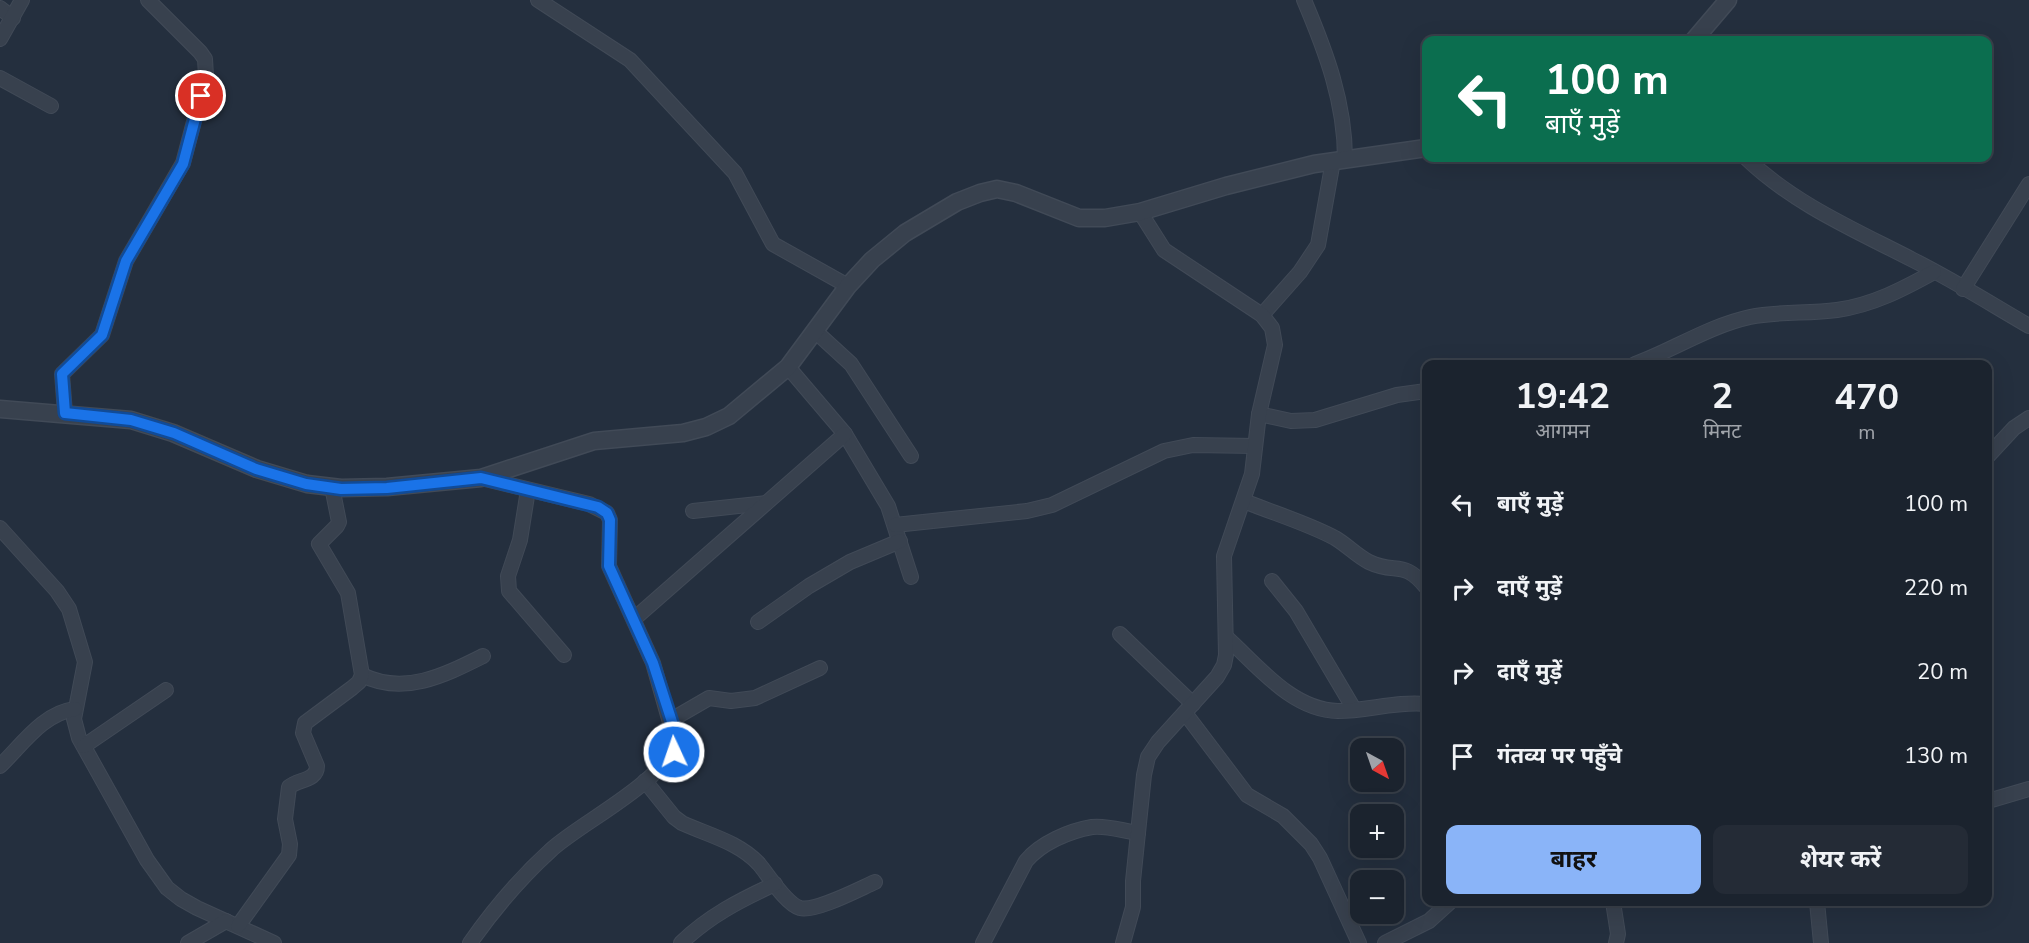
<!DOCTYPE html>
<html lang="hi">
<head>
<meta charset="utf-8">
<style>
  :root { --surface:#1b232e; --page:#242b36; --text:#f1f3f6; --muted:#a0a4aa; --line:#39404a; --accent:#8ab4f8 }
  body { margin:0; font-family:"Nunito Sans","Noto Sans Devanagari",sans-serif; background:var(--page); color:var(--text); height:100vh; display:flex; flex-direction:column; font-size:22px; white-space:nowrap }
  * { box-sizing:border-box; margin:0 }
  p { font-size:20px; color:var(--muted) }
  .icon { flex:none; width:33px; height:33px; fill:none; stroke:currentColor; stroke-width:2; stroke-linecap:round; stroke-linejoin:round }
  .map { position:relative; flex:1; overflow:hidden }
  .drawer { position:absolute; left:1422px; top:360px; width:570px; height:546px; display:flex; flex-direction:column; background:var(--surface); border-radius:12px; box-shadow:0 6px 24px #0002,0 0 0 2px var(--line) }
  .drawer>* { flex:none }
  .hud { position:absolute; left:1422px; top:36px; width:570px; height:126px; border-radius:12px; box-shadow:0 6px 24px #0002,0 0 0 2px var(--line); background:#0b6e4f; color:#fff; overflow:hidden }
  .needle { width:39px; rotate:140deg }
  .buttons { position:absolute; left:1350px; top:738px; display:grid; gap:12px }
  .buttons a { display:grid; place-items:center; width:54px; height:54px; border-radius:12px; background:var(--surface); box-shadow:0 6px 24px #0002,0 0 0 2px var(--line); font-size:30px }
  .pin { position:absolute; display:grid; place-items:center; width:51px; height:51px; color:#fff; margin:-26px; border:3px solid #fff; border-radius:50%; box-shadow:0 2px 6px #0007 }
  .me { position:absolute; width:66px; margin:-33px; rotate:357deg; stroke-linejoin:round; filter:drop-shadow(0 0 4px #0008) }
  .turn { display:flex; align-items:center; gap:21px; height:126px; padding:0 24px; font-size:27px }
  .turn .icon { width:78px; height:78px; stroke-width:2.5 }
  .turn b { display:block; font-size:42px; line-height:51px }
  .eta { display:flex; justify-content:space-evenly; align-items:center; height:102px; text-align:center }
  .eta b { font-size:36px; font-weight:700; line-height:42px }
  .primary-button { display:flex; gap:12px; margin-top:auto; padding:12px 24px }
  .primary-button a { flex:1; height:69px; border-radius:12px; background:var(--accent); color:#111; font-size:24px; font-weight:700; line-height:69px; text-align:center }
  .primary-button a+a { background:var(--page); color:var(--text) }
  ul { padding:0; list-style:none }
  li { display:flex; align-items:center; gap:18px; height:84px; padding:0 24px }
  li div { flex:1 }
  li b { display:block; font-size:22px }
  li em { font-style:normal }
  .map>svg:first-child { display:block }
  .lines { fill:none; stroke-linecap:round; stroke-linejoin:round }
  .minor-casing { stroke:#414a57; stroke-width:16 }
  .tertiary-casing { stroke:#414a57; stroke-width:19 }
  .minor { stroke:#38414e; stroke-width:14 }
  .tertiary { stroke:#38414e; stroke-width:16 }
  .route-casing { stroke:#114b97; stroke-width:15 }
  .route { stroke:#1a73e8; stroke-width:10 }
</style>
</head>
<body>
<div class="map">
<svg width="2029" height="943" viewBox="0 0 2029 943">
  <rect width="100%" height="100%" fill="#242f3e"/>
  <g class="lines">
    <!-- minor casing -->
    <g class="minor-casing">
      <g id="minor">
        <path d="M538 0 630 60 735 173 773 244 848 286"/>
        <path d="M1304 0C1326 52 1345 102 1345 159"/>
        <path d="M0 8 13 18"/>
        <path d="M0 39 22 0"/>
        <path d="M0 78 51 106"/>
        <path d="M1746 158C1794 204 1855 230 1913 260 1953 280 1991 304 2029 326"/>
        <path d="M1963 289 2029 184"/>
        <path d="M1262 315 1300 272 1318 245 1333 161"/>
        <path d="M815 331 851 364 911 456"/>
        <path d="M1635 364C1673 350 1709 326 1750 317 1778 311 1808 314 1837 310 1873 305 1903 289 1934 272"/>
        <path d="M788 367 845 434 888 506 911 577"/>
        <path d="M65 413 62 374 102 335 126 261 183 163 206 76 205 59 200 52 148 0"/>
        <path d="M1259 414 1291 421 1315 420 1397 395 1426 391"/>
        <path d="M1988 456 2014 428 2029 418"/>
        <path d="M528 490 520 540 508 576 509 591 564 655"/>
        <path d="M1244 501C1273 513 1307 523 1335 538 1347 545 1357 556 1369 562 1396 575 1403 559 1426 587"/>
        <path d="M693 511 766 503"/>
        <path d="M895 525 1027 511 1052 505 1164 451 1193 445 1255 446"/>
        <path d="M0 528 57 591 69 609 85 662 74 719 79 738 147 860 167 888 181 899 197 908 274 943"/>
        <path d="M1272 581 1296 611 1354 709"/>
        <path d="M634 619 845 434"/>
        <path d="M758 622 809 586 850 562 900 541"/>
        <path d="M1120 634 1193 704"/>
        <path d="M1227 638C1258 666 1292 710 1338 711 1367 711 1397 701 1426 704"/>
        <path d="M362 675C404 696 445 675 483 656"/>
        <path d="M1185 713 1247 795 1283 816 1311 844 1320 858 1359 943"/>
        <path d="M671 720 709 698 731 701 755 698 820 668"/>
        <path d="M84 746 166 690"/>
        <path d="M0 766C22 745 43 713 75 709"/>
        <path d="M645 781 674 817 682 823C708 835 739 842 759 864 769 876 786 904 800 908 816 912 859 889 875 882"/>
        <path d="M1988 801 2029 789"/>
        <path d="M1613 902 1618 934 1616 943"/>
        <path d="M1817 902 1821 943"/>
        <path d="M238 926 289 855 290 844 285 819 289 787C298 779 317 781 317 766L303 733 305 723 352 688 359 682 362 675 348 593 319 544 337 526 339 522 332 487"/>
        <path d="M188 943 226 921"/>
        <path d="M470 943C494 909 520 878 551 850 581 822 669 780 675 740L653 663 609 566 610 520 607 513 589 504 481 478"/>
        <path d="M681 943C709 916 740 900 775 884"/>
        <path d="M983 943 1026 861C1041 843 1069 831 1092 827 1106 825 1123 831 1138 833"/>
        <path d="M1123 943 1133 907V881L1144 775 1148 757 1158 742 1217 677 1224 665 1226 655 1224 556 1252 474 1259 414 1275 345 1272 328 1262 315 1164 250 1140 212"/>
        <path d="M1385 943 1429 921 1450 902"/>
      </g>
    </g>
    <!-- tertiary casing -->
    <g class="tertiary-casing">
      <g id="tertiary">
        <path d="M1694 40 1728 0"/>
        <path d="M0 409 131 420 173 433 257 469 307 484 341 488 387 487 481 478 594 441 683 433 706 427 729 416 788 367 848 286 872 260 905 233 957 202 980 193 997 189 1016 193 1079 218H1105L1140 212 1226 186 1314 164 1426 148"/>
      </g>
    </g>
    <!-- minor -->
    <use href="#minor" class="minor"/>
    <!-- tertiary -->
    <use href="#tertiary" class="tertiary"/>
  </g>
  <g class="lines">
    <!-- route casing -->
    <g class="route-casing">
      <path id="route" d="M201 96 183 164 126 261 102 335 62 374 65 413 131 420 174 433 256 469 306 484 341 489 387 488 481 478 598 507 607 513 610 520 609 566 653 663 674 728V752"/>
    </g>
    <!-- route -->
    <use href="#route" class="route"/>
  </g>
</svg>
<div class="buttons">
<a><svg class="needle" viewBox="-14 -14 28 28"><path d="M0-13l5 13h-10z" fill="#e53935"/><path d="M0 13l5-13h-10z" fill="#a0a4aa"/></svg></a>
<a>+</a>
<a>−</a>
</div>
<div class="pin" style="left:201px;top:96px;background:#d93025"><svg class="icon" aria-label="arrive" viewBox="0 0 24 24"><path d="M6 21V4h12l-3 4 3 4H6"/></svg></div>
<svg class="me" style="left:674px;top:752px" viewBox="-20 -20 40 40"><circle r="17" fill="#1a73e8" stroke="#fff" stroke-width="3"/><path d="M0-11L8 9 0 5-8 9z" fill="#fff"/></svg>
<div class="hud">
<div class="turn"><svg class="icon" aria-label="left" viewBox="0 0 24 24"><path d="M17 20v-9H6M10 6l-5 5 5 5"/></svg><div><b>100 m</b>बाएँ मुड़ें</div></div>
</div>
<section class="drawer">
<div class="eta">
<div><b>19:42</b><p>आगमन</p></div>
<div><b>2</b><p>मिनट</p></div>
<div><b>470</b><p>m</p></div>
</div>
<ul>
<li><svg class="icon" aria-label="left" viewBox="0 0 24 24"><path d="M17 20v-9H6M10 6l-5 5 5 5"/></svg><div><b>बाएँ मुड़ें</b></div><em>100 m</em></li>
<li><svg class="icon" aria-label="right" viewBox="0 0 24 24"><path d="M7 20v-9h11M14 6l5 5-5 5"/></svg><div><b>दाएँ मुड़ें</b></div><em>220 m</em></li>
<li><svg class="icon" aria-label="right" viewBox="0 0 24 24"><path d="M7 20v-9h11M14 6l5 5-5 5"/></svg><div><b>दाएँ मुड़ें</b></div><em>20 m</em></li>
<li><svg class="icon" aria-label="arrive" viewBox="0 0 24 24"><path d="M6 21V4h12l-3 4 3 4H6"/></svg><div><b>गंतव्य पर पहुँचे</b></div><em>130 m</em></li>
</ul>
<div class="primary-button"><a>बाहर</a><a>शेयर करें</a></div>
</section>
</div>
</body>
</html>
